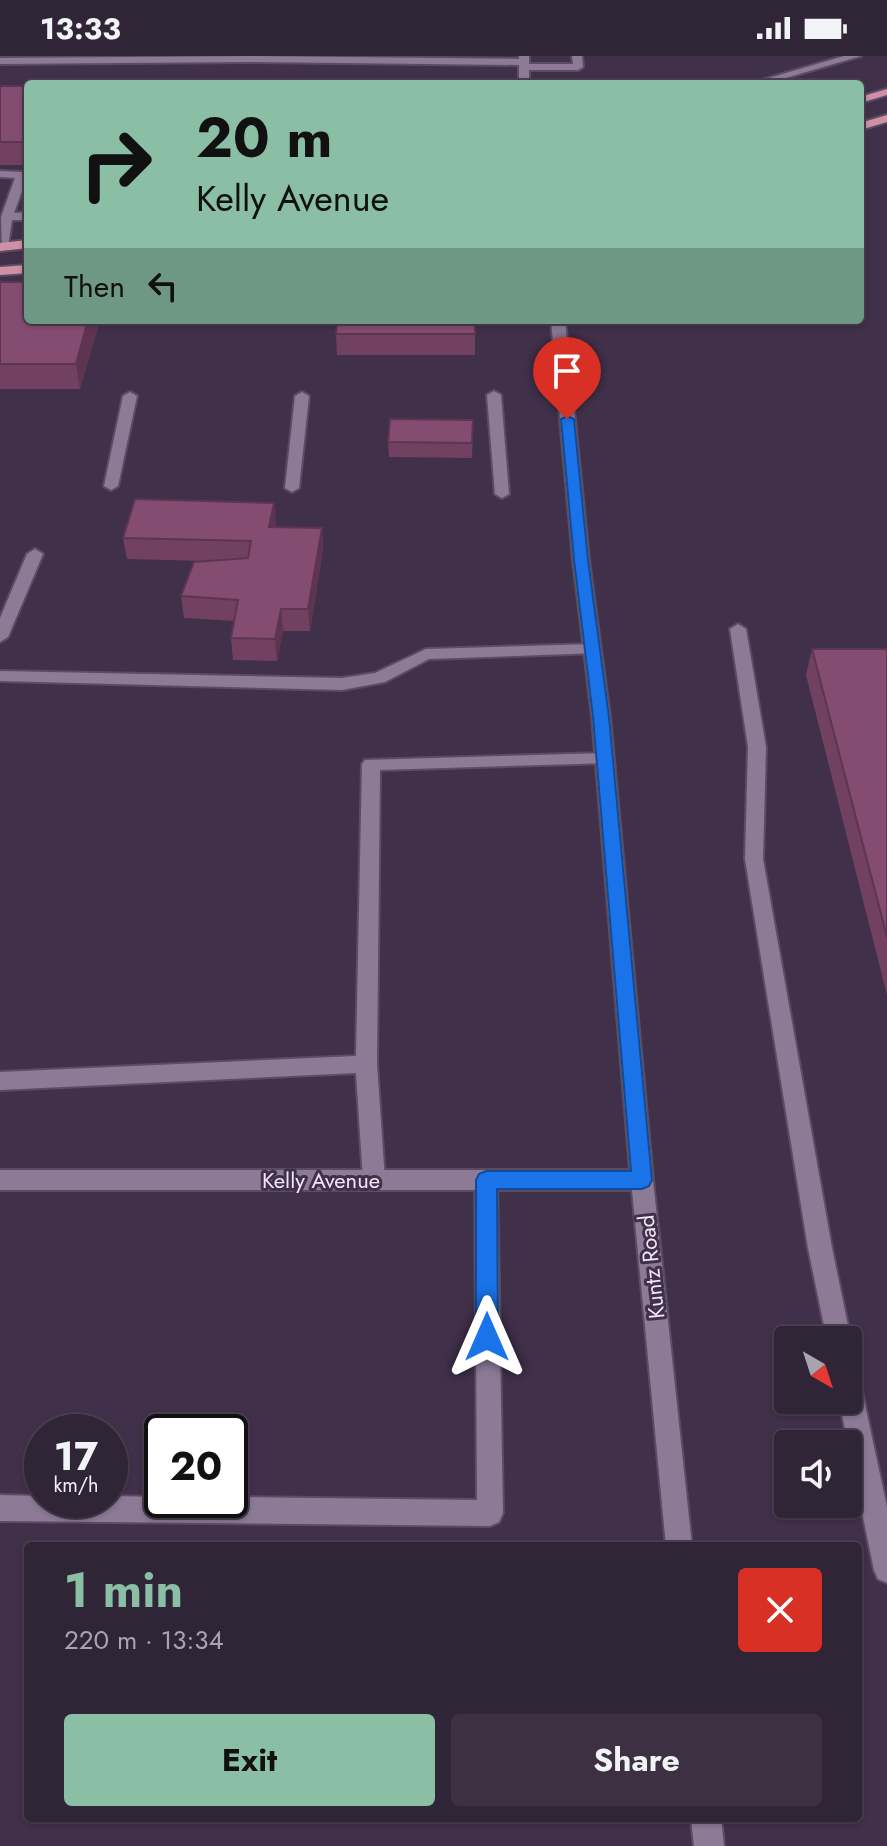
<!DOCTYPE html>
<html lang="en">
<head>
<meta charset="utf-8">
<style>
  :root { --surface:#302437; --page:#3c3042; --text:#f1f3f6; --muted:#a8a4ad; --line:#4b4152; --accent:#8abfa5 }
  body { margin:0; font-family:Jost,sans-serif; background:var(--page); color:var(--text); height:100vh; display:flex; flex-direction:column; font-size:30px; white-space:nowrap }
  * { box-sizing:border-box; margin:0 }
  p { font-size:26px; color:var(--muted) }
  .icon { flex:none; width:44px; height:44px; fill:none; stroke:currentColor; stroke-width:2; stroke-linecap:round; stroke-linejoin:round }
  .map { position:relative; flex:1; overflow:hidden }
  .drawer { position:absolute; left:24px; top:1486px; width:838px; height:280px; display:flex; flex-direction:column; background:var(--surface); border-radius:8px; box-shadow:0 2px 6px #0004,0 0 0 2px var(--line) }
  .drawer>* { flex:none }
  .hud { position:absolute; left:24px; top:24px; width:840px; height:244px; border-radius:8px; box-shadow:0 2px 6px #0004,0 0 0 2px var(--line); background:#8abfa5; color:#111; overflow:hidden }
  .needle { width:52px; rotate:141deg }
  .tools { position:absolute; left:774px; top:1270px; display:grid; gap:16px }
  .tools a { display:grid; place-items:center; width:88px; height:88px; border-radius:8px; background:var(--surface); box-shadow:0 2px 6px #0004,0 0 0 2px var(--line); font-size:40px }
  .speed { position:absolute; left:24px; top:1358px; display:flex; gap:16px; font-size:40px; font-weight:700; text-align:center }
  .speed>* { display:grid; place-content:center; width:104px; height:104px; border-radius:50%; background:var(--surface); box-shadow:0 2px 6px #0004,0 0 0 2px var(--line); line-height:1 }
  .speed small { font-size:20px; font-weight:400 }
  .speed .limit { border:4px solid #111; border-radius:12px; background:#fff; color:#111 }
  .pin { position:absolute; display:grid; place-items:center; width:68px; height:68px; color:#fff; margin:-82px -34px; border-radius:50% 50% 50% 0; rotate:-45deg; box-shadow:0 0 8px #0007 }
  .pin .icon { rotate:45deg }
  .me { position:absolute; width:88px; margin:-44px; rotate:0deg; stroke-linejoin:round; filter:drop-shadow(0 0 6px #0008) }
  .turn { display:flex; align-items:center; gap:28px; height:168px; padding:0 40px; font-size:36px }
  .turn .icon { width:104px; height:104px; stroke-width:2.5 }
  .turn b { display:block; font-size:56px; line-height:68px }
  .then { display:flex; align-items:center; height:76px; padding:0 40px; background:#0003; gap:16px; font-size:30px }
  .round { display:grid; place-items:center; flex:none; width:84px; height:84px; border-radius:8px; background:var(--page) }
  .headline { display:flex; align-items:center; justify-content:space-between; height:136px; padding:0 40px }
  h1 { font-size:48px; font-weight:700; line-height:60px; color:var(--accent) }
  .button { display:flex; gap:16px; margin-top:auto; padding:16px 40px }
  .button a { flex:1; height:92px; border-radius:8px; background:var(--accent); color:#111; font-size:32px; font-weight:700; line-height:92px; text-align:center }
  .button a+a { background:var(--page); color:var(--text) }
  .status { display:flex; justify-content:space-between; align-items:center; height:56px; padding:0 40px; background:var(--surface); direction:ltr }
  .status svg { height:22px; fill:currentColor }
  .map>svg:first-child { display:block }
  .lines { fill:none; stroke-linecap:round; stroke-linejoin:round }
  .service-casing { stroke:#5a4d62; stroke-width:4 }
  .minor-casing { stroke:#5a4d62; stroke-width:4 }
  .primary-casing { stroke:#5a4d62; stroke-width:4 }
  .service { fill:#8c7a97; fill-rule:evenodd }
  .minor { fill:#8c7a97; fill-rule:evenodd }
  .primary { fill:#cf8fa5; fill-rule:evenodd }
  .wall { fill:#724162 }
  .shaded-wall { fill:#5d3550 }
  .building { fill:#854c72; stroke:#5d3550; stroke-width:2 }
  .route { fill:#1a73e8; stroke:#114b97; stroke-width:2 }
  .labels { text-anchor:middle; stroke-width:6; stroke-linejoin:round; paint-order:stroke }
  .street-label { font-size:22px; fill:#efe5f5; stroke:#403049 }
</style>
</head>
<body>
<div class="status"><b>13:33</b><svg viewBox="0 0 49 12"><path d="M0 12V9h3v3zM5 12V6h3v6zM10 12V3h3v9zM15 12V0h3v12zM26 1h20v11H26zM47 4h2v5h-2z"/></svg></div>
<div class="map">
<svg width="887" height="1790" viewBox="0 0 887 1790">
  <rect width="100%" height="100%" fill="#403049"/>
  <g class="lines">
    <!-- service casing -->
    <g class="service-casing">
      <g id="service">
        <path d="M252 0 524 3 528 8H573L572 0H582L583 11 578 14H524L520 9 246 6 0 8V2Z"/>
        <path d="M844 0H861L765 28H748Z"/>
        <path d="M0 115 22 116 28 119 14 157 28 156V164H12L8 191 2 195 1 161 15 122 0 121Z"/>
        <path d="M494 335 501 339 509 438 502 442 495 438 487 339Z"/>
        <path d="M130 336 137 340 118 430 111 434 104 430 123 340Z"/>
        <path d="M302 336 309 340 299 432 292 436 285 432 295 340Z"/>
        <path d="M35 493 43 498 8 581 0 586V562L27 498Z"/>
        <path d="M738 568 746 573 766 691 763 803 832 1192 851 1284 848 1291V1284H827L808 1192 745 803 748 691 730 573Z"/>
        <path d="M593 588 601 593 599 597 429 603 385 626 342 634 0 625V615L342 622 375 617 426 593Z"/>
        <path d="M605 697 614 703 611 707 380 714 377 1008 385 1124 382 1131 374 1134 366 1131 363 1124 356 1017 0 1034V1016L356 1000 362 708 365 704Z"/>
        <path d="M486 1114 494 1117 497 1124 503 1457 499 1466 490 1470 0 1465V1439L42 1440V1444H110V1440L162 1441V1444H230V1441L477 1444 475 1124 478 1117Z"/>
        <path d="M848 1314 857 1318 860 1326 887 1451V1527L878 1523 874 1514 839 1344H848Z"/>
      </g>
    </g>
    <!-- minor casing -->
    <g class="minor-casing">
      <g id="minor">
        <rect x="519" y="0" width="10" height="28"/>
        <path d="M551 264H565L589 504 610 661 653 1124 692 1490H666L632 1134H0V1114H630L592 661 573 504Z"/>
        <path d="M691 1762H721L724 1790H694Z"/>
      </g>
    </g>
    <!-- primary casing -->
    <g class="primary-casing">
      <g id="primary">
        <path d="M887 33V39L860 47V41Z"/>
        <path d="M887 59V66L860 74V67Z"/>
        <path d="M28 184V192L0 195V187Z"/>
        <path d="M28 209V217L0 219V211Z"/>
      </g>
    </g>
    <!-- service -->
    <use href="#service" class="service"/>
    <!-- minor -->
    <use href="#minor" class="minor"/>
    <!-- primary -->
    <use href="#primary" class="primary"/>
  </g>
  <!-- wall -->
  <g class="wall">
    <rect x="0" y="30" width="28" height="79"/>
    <path d="M0 226 100 264 80 333H0Z"/>
    <path d="M475 264V299H337L336 278Z"/>
    <path d="M473 364 472 402 389 401 388 386Z"/>
    <path d="M274 447 276 471 322 472 323 493 310 575H283L277 605 233 604 231 582 234 565 184 562 181 540 207 505 127 503 123 482Z"/>
    <path d="M812 593H887V939L806 619Z"/>
  </g>
  <!-- shaded-wall -->
  <g class="shaded-wall">
    <path d="M88 264H100L80 333 76 308Z"/>
    <path d="M274 447 276 468 271 492 269 471Z"/>
    <path d="M322 472 323 493 310 575 308 553Z"/>
    <path d="M281 553 283 575 277 605 275 583Z"/>
  </g>
  <!-- building -->
  <g class="building">
    <rect x="0" y="30" width="28" height="56"/>
    <path d="M0 226H28V264H88L76 308H0Z"/>
    <path d="M337 264H475V278H336Z"/>
    <path d="M390 363 473 364 472 387 388 386Z"/>
    <path d="M135 443 274 447 269 471 322 472 308 553H281L275 583 231 582 238 544 181 540 194 506 248 502 251 485 123 482Z"/>
    <path d="M812 593H887V881Z"/>
  </g>
  <!-- route -->
  <path class="route" d="M567 360 574 363 588 504 609 661 652 1124 649 1130 642 1133H497L498 1281 495 1289 487 1291 479 1289 476 1281V1124L479 1118 486 1115H631L593 661 574 504 561 363Z"/>
  <g class="labels">
    <!-- street labels -->
    <g class="street-label">
      <text x="321" y="1132">Kelly Avenue</text>
      <text transform="translate(651 1211) rotate(-96)" y="8">Kuntz Road</text>
    </g>
  </g>
</svg>
<div class="tools">
<a><svg class="needle" viewBox="-14 -14 28 28"><path d="M0-13l5 13h-10z" fill="#e53935"/><path d="M0 13l5-13h-10z" fill="#a8a4ad"/></svg></a>
<a><svg class="icon" aria-label="sound" viewBox="0 0 24 24"><path d="M4 9h4l5-4v14l-5-4H4zM17 9q2 3 0 6"/></svg></a>
</div>
<div class="speed"><div>17<small>km/h</small></div><div class="limit">20</div></div>
<div class="pin" style="left:567px;top:363px;background:#d93025"><svg class="icon" aria-label="arrive" viewBox="0 0 24 24"><path d="M6 21V4h12l-3 4 3 4H6"/></svg></div>
<svg class="me" style="left:487px;top:1281px" viewBox="-20 -20 40 40"><path d="M0-17L14 15 0 8-14 15z" fill="#1a73e8" stroke="#fff" stroke-width="4"/></svg>
<div class="hud">
<div class="turn"><svg class="icon" aria-label="right" viewBox="0 0 24 24"><path d="M7 20v-9h11M14 6l5 5-5 5"/></svg><div><b>20 m</b>Kelly Avenue</div></div>
<div class="then">Then<svg class="icon" aria-label="left" viewBox="0 0 24 24"><path d="M17 20v-9H6M10 6l-5 5 5 5"/></svg></div>
</div>
<section class="drawer">
<div class="headline"><div><h1>1 min</h1><p>220 m · 13:34</p></div><a class="round" style="background:#d93025;color:#fff"><svg class="icon" aria-label="close" viewBox="0 0 24 24"><path d="M6 6l12 12M18 6L6 18"/></svg></a></div>
<div class="button"><a>Exit</a><a>Share</a></div>
</section>
</div>
</body>
</html>
